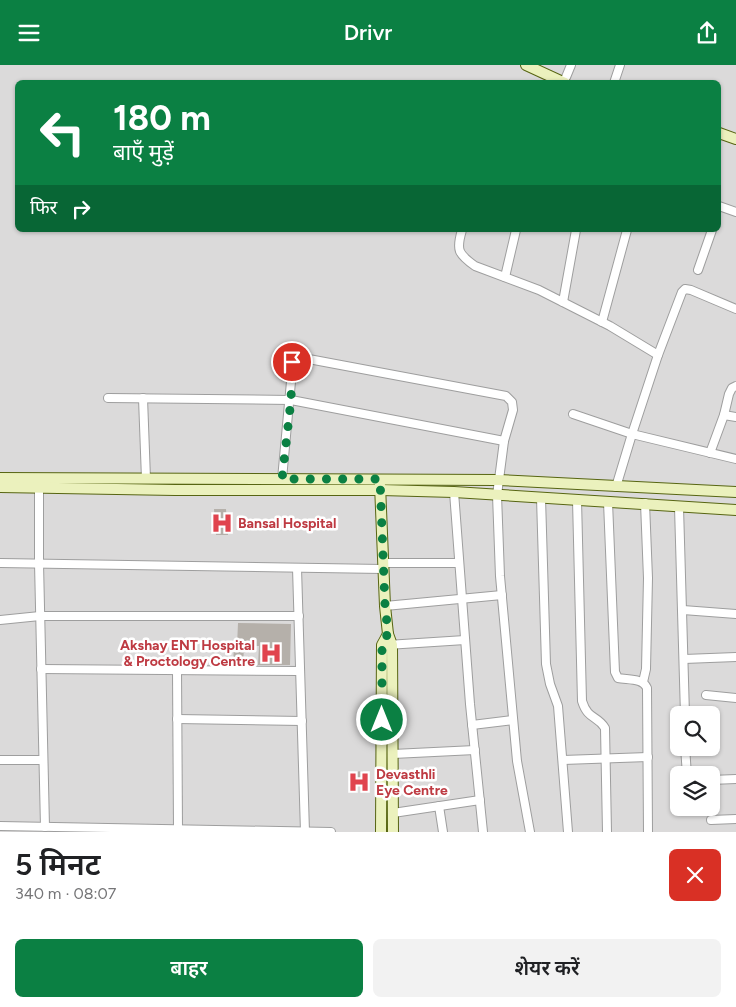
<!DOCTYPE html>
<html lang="hi">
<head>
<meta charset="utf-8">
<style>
  :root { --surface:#fff; --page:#f2f2f2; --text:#202124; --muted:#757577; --accent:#0b8043 }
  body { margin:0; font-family:Figtree,"Noto Sans Devanagari",sans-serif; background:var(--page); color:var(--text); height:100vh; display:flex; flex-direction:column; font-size:19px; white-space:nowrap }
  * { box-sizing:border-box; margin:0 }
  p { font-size:16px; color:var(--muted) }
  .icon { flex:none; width:28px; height:28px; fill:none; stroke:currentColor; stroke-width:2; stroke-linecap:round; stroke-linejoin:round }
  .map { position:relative; height:767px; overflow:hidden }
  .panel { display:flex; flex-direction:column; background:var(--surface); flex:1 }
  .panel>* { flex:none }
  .hud { position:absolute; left:15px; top:15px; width:706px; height:152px; border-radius:8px; box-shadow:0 1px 4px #0004; background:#0b8043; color:#fff; overflow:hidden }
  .tools { position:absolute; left:670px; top:641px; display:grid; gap:10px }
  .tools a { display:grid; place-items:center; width:50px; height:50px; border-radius:8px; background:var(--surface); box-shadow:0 1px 4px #0004; font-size:25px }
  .pin { position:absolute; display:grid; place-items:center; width:42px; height:42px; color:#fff; margin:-21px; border:2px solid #fff; border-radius:50%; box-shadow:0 1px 5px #0007 }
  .me { position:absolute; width:55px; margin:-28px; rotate:0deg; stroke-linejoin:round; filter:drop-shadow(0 0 4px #0008) }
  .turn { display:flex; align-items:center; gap:18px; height:105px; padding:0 15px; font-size:22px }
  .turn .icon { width:65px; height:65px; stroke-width:2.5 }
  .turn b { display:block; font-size:35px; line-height:42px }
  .then { display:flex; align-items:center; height:48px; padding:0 15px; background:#0003; gap:10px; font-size:19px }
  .round { display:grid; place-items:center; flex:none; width:52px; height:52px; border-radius:8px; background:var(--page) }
  .headline { display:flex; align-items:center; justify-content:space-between; height:85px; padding:0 15px }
  h1 { font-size:30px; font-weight:600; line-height:38px }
  .primary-button { display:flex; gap:10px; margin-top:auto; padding:10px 15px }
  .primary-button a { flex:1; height:58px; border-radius:8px; background:var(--accent); color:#fff; font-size:20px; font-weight:600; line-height:58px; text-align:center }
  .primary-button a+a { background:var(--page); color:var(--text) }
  header { display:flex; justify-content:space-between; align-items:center; height:65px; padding:0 15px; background:var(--accent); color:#fff; font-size:22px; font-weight:600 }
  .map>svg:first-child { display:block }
  .residential { fill:#dbdada; fill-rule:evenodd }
  .building { fill:#b5b0aa }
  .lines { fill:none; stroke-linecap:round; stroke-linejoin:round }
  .street-casing { stroke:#9e9e9e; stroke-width:10 }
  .secondary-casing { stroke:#576512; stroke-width:12 }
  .street { stroke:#fff; stroke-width:8 }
  .secondary { stroke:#ebf1bd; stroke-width:10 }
  .route { stroke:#0b8043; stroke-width:9; stroke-dasharray:0 16.2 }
  .labels { text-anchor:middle; stroke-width:5; stroke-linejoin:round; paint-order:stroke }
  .health-label { font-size:14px; font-weight:bold; fill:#be3a42; stroke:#fff; text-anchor:start }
</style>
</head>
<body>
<header><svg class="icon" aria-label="menu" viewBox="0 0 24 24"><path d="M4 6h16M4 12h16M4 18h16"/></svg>Drivr<svg class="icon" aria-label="share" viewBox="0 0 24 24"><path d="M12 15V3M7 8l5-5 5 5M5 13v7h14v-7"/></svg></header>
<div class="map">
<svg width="736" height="767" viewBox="0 0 736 767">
  <rect width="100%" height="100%" fill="#edeae4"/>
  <!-- residential -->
  <path class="residential" d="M0 0H736V767H0ZM18 18H719V165H18ZM679 650H711V682H679ZM679 710H711V742H679Z"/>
  <!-- building -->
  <g class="building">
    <path d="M214 444H226L228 470H216Z"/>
    <path d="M238 558 291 559 290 600H258L259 581H237Z"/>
    <path d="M234 581 244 582 243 600H233Z"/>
    <path d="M363 706 365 722H354L353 707Z"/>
  </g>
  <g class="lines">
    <!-- street casing -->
    <g class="street-casing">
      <g id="street">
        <path d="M564 17 571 0"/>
        <path d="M614 18 620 0"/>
        <path d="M719 141 736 147"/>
        <path d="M462 165C456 185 458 189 475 201L539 225 610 261 658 290"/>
        <path d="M698 205 712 165"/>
        <path d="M505 212 516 165"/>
        <path d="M563 237 576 165"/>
        <path d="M602 257 627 165"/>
        <path d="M108 333 291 335 504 376"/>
        <path d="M143 333 146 414"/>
        <path d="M573 349 632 369 736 394"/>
        <path d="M724 350 736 352"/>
        <path d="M710 388 724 350 729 329 732 323 736 321"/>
        <path d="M282 414 293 295 298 292 506 331 512 337 513 345 504 376 497 430 500 511 517 696 530 767"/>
        <path d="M39 422V498L45 762"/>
        <path d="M616 422 632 369 658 290 682 227 685 224 691 225 736 244"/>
        <path d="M454 427 470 639 483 767"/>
        <path d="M541 433 546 599 550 619 558 641 568 767"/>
        <path d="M577 435 582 636C588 655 597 650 605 663L607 767"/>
        <path d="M608 437 615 607 618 613C628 615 643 613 647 623L648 767"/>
        <path d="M679 442 685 650"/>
        <path d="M0 498 383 504"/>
        <path d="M383 498H459"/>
        <path d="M297 503 305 767"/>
        <path d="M385 541 502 530"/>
        <path d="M683 545 736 549"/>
        <path d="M0 555 40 551H299"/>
        <path d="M387 580 465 575"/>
        <path d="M684 594 736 592"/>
        <path d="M41 604 300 606"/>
        <path d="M177 605 178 764"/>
        <path d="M643 617 646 604 648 513 645 438"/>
        <path d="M706 630 736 633"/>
        <path d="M177 654 302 656"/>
        <path d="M472 660 513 655"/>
        <path d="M685 682 687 710"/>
        <path d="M393 689 475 685"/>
        <path d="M0 695H43"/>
        <path d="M563 695 648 692"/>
        <path d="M711 715 736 714"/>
        <path d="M439 741 443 767"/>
        <path d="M393 748 480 735"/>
        <path d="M711 755 736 754"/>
        <path d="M0 761 331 767"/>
      </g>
    </g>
    <!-- secondary casing -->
    <g class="secondary-casing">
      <g id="secondary">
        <path d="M526 0 565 18"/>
        <path d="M719 68 736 74"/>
        <path d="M0 413 498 415 736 427"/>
        <path d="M380 420 385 541 388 569 392 580 393 767"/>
        <path d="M0 422 175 425H381L454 427 736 445"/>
        <path d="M381 767 382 580 388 569"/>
      </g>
    </g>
    <!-- street -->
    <use href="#street" class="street"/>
    <!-- secondary -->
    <use href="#secondary" class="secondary"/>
  </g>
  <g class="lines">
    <!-- route -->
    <path class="route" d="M292 297 291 335 282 414H380L385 540 388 568 382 580V655"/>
  </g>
  <!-- icons -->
  <defs>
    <g id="hospital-bare" transform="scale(1.725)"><path d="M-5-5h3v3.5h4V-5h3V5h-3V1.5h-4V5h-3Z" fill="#e0444e" stroke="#fff" stroke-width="2.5" paint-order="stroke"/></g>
  </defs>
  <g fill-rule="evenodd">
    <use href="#hospital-bare" x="222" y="458"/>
    <use href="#hospital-bare" x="271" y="588"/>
    <use href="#hospital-bare" x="359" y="717"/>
  </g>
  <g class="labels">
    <!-- health labels -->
    <g class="health-label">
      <text x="238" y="463">Bansal Hospital</text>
      <text x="255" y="585" text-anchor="end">Akshay ENT Hospital<tspan x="255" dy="16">&amp; Proctology Centre</tspan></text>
      <text x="376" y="714">Devasthli<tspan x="376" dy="16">Eye Centre</tspan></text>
    </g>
  </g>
</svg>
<div class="tools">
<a><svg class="icon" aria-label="search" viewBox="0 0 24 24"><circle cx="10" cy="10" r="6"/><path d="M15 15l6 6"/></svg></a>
<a><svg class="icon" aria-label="layers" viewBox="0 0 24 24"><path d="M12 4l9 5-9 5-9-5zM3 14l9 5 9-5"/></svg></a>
</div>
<div class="pin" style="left:292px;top:297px;background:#d93025"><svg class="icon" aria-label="arrive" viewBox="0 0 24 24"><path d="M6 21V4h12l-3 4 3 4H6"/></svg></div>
<svg class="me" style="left:382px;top:655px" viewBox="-20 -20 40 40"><circle r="17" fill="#0b8043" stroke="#fff" stroke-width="3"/><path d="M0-11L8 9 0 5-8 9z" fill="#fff"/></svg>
<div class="hud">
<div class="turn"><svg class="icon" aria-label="left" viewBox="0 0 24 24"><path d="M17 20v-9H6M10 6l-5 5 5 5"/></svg><div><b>180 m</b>बाएँ मुड़ें</div></div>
<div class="then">फिर<svg class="icon" aria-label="right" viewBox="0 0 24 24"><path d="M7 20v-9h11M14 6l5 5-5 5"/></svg></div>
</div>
</div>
<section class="panel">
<div class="headline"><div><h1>5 मिनट</h1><p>340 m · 08:07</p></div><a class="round" style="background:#d93025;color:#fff"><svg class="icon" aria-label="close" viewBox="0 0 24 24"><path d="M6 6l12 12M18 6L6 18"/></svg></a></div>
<div class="primary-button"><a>बाहर</a><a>शेयर करें</a></div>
</section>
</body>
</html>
